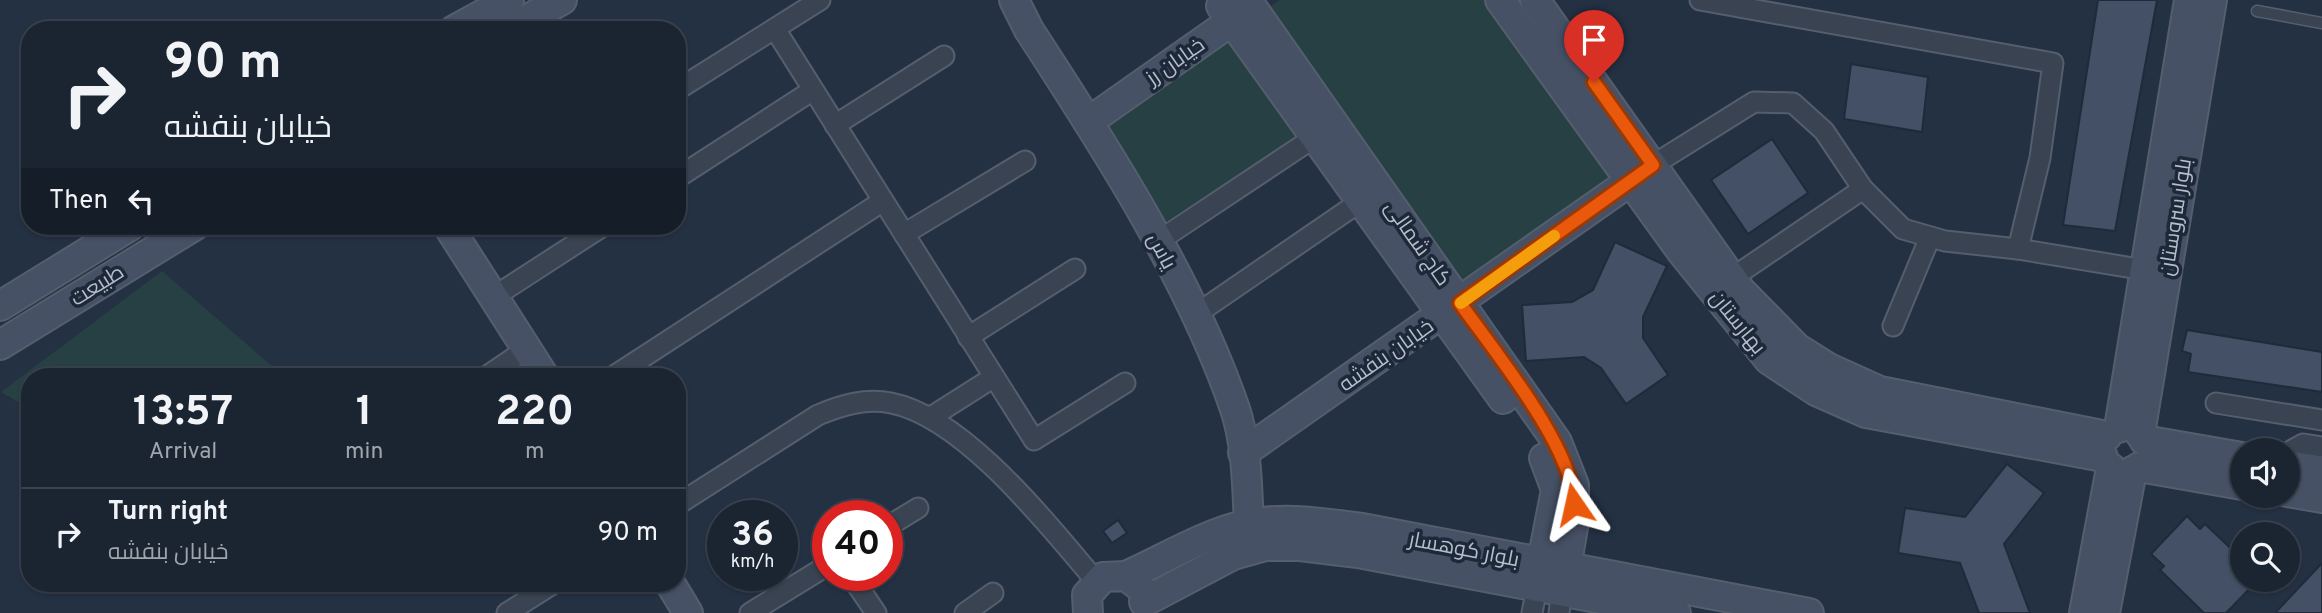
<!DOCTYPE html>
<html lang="en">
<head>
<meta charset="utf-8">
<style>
  :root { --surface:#1b2532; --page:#28313e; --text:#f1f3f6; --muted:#a0a5ac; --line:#39424d }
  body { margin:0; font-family:Overpass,Cairo,sans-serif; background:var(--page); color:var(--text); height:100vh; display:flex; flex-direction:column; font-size:26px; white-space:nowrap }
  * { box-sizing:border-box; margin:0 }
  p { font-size:23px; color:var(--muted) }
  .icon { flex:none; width:38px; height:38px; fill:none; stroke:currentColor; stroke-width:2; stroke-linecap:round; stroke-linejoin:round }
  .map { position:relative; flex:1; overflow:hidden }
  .sheet { position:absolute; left:21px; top:368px; width:665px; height:224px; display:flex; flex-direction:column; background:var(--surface); border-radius:28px; box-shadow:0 2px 5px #0004,0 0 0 2px var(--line) }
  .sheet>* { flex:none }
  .banner { position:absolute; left:21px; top:21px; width:665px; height:214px; border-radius:28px; box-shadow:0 2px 5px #0004,0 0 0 2px var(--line); background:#1b2532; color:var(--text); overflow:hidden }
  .controls { position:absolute; left:2230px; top:438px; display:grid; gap:14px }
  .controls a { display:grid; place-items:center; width:70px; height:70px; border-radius:50%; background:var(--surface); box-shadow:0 2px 5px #0004,0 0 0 2px var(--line); font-size:35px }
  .speed { position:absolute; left:707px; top:500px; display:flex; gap:14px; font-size:35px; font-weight:700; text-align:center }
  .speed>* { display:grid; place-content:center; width:91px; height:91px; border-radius:50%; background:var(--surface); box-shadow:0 2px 5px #0004,0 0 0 2px var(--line); line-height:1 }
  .speed small { font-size:18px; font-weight:400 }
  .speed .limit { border:10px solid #d22; background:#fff; color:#111 }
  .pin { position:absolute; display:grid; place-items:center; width:60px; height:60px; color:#fff; margin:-72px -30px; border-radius:50% 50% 50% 0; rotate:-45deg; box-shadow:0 0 7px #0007 }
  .pin .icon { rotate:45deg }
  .me { position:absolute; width:77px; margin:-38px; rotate:349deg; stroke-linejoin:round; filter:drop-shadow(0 0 5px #0008) }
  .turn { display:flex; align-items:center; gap:24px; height:147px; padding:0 28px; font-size:32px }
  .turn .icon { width:91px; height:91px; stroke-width:2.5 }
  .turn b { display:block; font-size:49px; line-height:60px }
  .then { display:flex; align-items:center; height:66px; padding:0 28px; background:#0003; gap:14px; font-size:26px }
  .eta { display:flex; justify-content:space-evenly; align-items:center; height:119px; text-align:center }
  .eta b { font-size:42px; font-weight:700; line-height:49px }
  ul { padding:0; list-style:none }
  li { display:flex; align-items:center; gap:21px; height:91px; padding:0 28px; border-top:2px solid var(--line) }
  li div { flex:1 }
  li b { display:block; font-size:26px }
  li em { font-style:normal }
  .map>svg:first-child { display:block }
  .green { fill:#264044 }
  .building { fill:#435065; stroke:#1f2a3a; stroke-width:2 }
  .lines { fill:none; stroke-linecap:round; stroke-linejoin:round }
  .lane-casing { stroke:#545e6d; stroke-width:13 }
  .street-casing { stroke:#545e6d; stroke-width:23 }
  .secondary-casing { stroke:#545e6d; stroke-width:32 }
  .lane { stroke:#394352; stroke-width:10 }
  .street { stroke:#394352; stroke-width:19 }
  .secondary { stroke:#465166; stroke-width:28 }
  .route-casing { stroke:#983908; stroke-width:18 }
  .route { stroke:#ea580c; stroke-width:12 }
  .slow { stroke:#f59e0b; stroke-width:12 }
  .labels { text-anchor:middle; stroke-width:7; stroke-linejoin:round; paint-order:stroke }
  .street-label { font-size:21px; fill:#b6becc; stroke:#1d2838 }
</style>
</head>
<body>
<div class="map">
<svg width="2322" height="613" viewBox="0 0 2322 613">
  <rect width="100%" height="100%" fill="#243143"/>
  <!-- green -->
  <g class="green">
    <path d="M1280 0H1484L1610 177 1462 283 1270 7Z"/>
    <path d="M1227 38 1302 134 1164 223 1103 124Z"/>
    <path d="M162 271 273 367 268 376H30V409L1 392Z"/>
  </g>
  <!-- building -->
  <g class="building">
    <path d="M2098 0H2157L2115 231 2063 225Z"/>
    <path d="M1851 64 1928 77 1922 132 1844 119Z"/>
    <path d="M1772 139 1808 193 1748 234 1711 180Z"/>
    <path d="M1615 242 1667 266 1643 317V338L1668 375 1626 404 1601 368 1584 357 1526 361 1522 305 1572 302 1593 290Z"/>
    <path d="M2187 330 2322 352V392L2188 372 2191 354 2182 351Z"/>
    <path d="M2007 464 2044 493 2004 544 2030 613H1979L1960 563 1898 553 1905 508 1965 517Z"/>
    <path d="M2187 516 2200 529 2205 524 2242 559V579H2259L2226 613H2204L2160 570 2164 566 2151 554Z"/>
    <path d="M1118 520 1127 533 1112 543 1103 531Z"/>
    <path d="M2322 563V613H2275Z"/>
  </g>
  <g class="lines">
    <!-- lane casing -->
    <g class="lane-casing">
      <path id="lane" d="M2257 11 2322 23"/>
    </g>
    <!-- street casing -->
    <g class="street-casing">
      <g id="street">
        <path d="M1700 0 2053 63 2040 158 2018 249"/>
        <path d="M775 29 1034 440 1125 383"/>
        <path d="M677 90 820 0"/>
        <path d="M835 125 944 56"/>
        <path d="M1653 165 1754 102 1793 103 1824 131 1863 189 1903 229 1945 241 2018 249 2145 270"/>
        <path d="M677 178 813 90"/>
        <path d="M904 234 1025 161"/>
        <path d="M1157 242 1315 137"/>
        <path d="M1732 278 1863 189"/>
        <path d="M495 296 603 226"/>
        <path d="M1195 315 1361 201"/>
        <path d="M1893 326 1930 237"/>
        <path d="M968 337 1075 269"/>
        <path d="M487 376 527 349"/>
        <path d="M614 376 883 201"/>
        <path d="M2216 403 2322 420"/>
        <path d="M931 417 994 377"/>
        <path d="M2287 453 2303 444 2322 447"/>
        <path d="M677 505 818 415C842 405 865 398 891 403 964 417 1049 526 1096 581"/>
        <path d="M887 527 918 508"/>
        <path d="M851 576 876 613"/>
        <path d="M507 613 554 583"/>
        <path d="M750 613 828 565"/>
        <path d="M965 613 993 593"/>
        <path d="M1532 613 1537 587"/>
        <path d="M1559 613 1562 591"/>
      </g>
    </g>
    <!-- secondary casing -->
    <g class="secondary-casing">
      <g id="secondary">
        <path d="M1014 0 1029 30C1104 145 1190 278 1235 409 1247 445 1247 487 1249 525"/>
        <path d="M1247 0 1557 442 1574 485V522L1562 591"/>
        <path d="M1500 0 1681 251 1769 360 1816 391 1866 413 2103 457"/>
        <path d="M1535 0 1741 291 1797 348 1829 368 1880 391 2107 436"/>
        <path d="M1221 6 1503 399"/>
        <path d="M454 30 509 0"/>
        <path d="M508 30 562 0"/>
        <path d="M1088 122 1246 11"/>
        <path d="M448 226 544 376"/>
        <path d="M0 306 130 226"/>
        <path d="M0 345 194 226"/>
        <path d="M2119 428 2189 0"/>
        <path d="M2140 434 2212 0"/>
        <path d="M2144 440 2242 457"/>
        <path d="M1243 453 1645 171"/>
        <path d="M2287 465 2322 471"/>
        <path d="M2139 467 2242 485"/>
        <path d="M2287 492 2322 498"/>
        <path d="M1126 576C1169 557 1217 526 1263 522 1296 518 1330 524 1362 528L1809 613"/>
        <path d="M670 583 688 613"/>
        <path d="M1537 587 1556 490 1544 458"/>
        <path d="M1144 602 1233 555 1265 546H1300L1358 553 1676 613"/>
        <path d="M1088 613 1087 595 1103 577 1126 576 1140 587"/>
        <path d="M2084 613 2111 468"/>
        <path d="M2105 613 2132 471"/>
      </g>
    </g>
    <!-- lane -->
    <use href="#lane" class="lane"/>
    <!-- street -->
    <use href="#street" class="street"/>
    <!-- secondary -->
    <use href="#secondary" class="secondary"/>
  </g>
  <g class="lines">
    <!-- route casing -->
    <g class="route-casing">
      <path id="route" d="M1574 504C1574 448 1494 351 1460 303L1653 165 1594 82"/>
    </g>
    <!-- route -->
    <use href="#route" class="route"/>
    <!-- slow -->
    <path class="slow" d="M1461 303 1554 236"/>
  </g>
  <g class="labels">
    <!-- street labels -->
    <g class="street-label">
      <text transform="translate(1175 61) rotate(-35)" y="7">خیابان رز</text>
      <text transform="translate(2175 217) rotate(-81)" y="7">بلوار سروستان</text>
      <text transform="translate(1418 243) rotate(55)" y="7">کاج شمالی</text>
      <text transform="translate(1162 251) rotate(62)" y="7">یاس</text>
      <text transform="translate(97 285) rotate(-32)" y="7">طبیعت</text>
      <text transform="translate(1738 322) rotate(51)" y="7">بهارستان</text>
      <text transform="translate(1386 355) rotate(-35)" y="7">خیابان بنفشه</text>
      <text transform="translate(1464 549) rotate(11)" y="7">بلوار کوهسار</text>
    </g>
  </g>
</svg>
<div class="controls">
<a><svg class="icon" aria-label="sound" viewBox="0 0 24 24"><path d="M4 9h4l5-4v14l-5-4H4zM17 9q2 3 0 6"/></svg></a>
<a><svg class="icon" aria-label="search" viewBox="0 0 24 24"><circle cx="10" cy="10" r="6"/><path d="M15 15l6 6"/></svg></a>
</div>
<div class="speed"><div>36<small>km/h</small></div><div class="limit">40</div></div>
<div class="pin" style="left:1594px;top:82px;background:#d93025"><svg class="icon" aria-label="arrive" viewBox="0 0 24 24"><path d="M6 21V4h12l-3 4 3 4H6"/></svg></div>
<svg class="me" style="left:1574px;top:504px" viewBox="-20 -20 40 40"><path d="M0-17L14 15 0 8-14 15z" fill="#ea580c" stroke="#fff" stroke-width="4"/></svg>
<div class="banner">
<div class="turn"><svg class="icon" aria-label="right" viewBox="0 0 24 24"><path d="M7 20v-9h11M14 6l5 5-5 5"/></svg><div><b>90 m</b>خیابان بنفشه</div></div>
<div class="then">Then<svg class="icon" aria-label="left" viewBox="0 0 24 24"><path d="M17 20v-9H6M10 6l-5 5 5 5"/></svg></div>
</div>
<section class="sheet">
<div class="eta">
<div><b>13:57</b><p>Arrival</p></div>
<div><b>1</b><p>min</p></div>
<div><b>220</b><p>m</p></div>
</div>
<ul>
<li><svg class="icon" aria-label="right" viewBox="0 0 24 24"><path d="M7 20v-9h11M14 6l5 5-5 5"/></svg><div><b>Turn right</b><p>خیابان بنفشه</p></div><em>90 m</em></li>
</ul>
</section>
</div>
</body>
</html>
